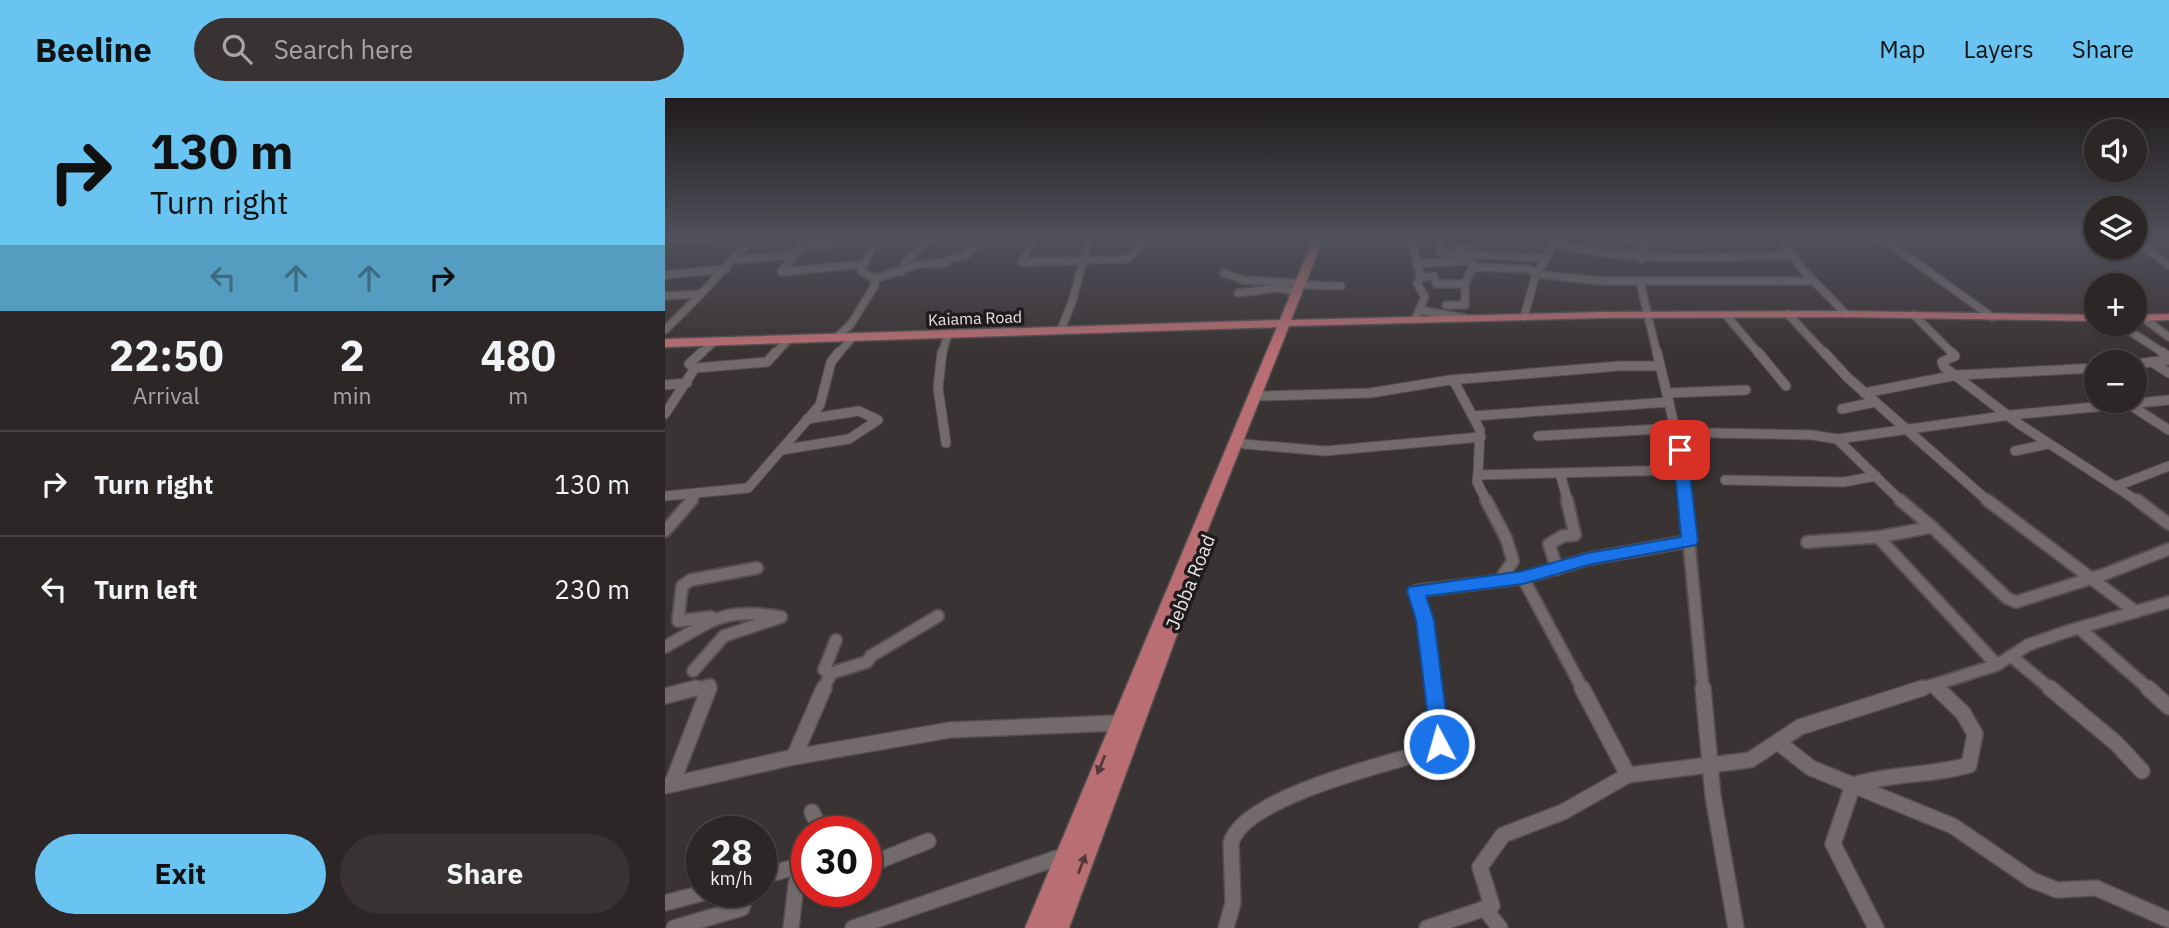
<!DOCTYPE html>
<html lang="en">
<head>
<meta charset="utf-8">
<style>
  :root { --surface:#2c2626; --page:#383232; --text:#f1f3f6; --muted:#a6a5a7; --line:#484343; --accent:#69c4f1 }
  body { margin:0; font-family:"IBM Plex Sans",sans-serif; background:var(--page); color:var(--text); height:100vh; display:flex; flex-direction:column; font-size:26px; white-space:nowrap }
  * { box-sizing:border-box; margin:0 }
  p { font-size:23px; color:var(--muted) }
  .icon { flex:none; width:38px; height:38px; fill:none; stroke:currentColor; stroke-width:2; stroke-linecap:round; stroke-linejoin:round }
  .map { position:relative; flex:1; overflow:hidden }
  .side { display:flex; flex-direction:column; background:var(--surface); width:665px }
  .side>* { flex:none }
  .top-card { background:#69c4f1; color:#111; overflow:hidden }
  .tools { position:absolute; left:1419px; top:21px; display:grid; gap:14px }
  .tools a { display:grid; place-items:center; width:63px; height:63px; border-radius:50%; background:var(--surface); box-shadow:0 2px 5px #0004,0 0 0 2px var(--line); font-size:35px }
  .speed { position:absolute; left:21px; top:718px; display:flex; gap:14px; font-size:35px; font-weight:700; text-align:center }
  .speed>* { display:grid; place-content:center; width:91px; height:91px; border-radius:50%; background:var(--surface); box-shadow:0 2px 5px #0004,0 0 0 2px var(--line); line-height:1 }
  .speed small { font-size:18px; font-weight:400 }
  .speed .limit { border:10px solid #d22; background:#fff; color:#111 }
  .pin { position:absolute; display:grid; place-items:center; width:60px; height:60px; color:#fff; margin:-30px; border-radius:14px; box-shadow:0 4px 10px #0006 }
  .me { position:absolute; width:77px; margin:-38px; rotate:354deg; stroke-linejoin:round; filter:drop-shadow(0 0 5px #0008) }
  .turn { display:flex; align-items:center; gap:24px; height:147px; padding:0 35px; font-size:32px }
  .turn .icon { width:91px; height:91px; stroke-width:2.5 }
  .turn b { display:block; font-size:49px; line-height:60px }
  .lanes { display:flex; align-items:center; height:66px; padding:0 35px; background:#0003; justify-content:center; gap:35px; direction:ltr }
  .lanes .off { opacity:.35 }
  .eta { display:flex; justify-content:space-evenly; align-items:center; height:119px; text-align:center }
  .eta b { font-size:42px; font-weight:700; line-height:49px }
  .action { display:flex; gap:14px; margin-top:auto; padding:14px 35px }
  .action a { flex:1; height:80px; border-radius:42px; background:var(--accent); color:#111; font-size:28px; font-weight:700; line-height:80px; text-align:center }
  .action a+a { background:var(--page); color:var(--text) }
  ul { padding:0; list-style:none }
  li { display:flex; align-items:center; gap:21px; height:105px; padding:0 35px; border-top:2px solid var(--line) }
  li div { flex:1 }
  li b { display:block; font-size:26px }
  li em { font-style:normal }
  header { display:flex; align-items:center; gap:42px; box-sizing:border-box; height:98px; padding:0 35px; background:var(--accent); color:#111 }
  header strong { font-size:33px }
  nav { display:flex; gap:38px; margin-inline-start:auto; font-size:24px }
  .search { width:490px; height:63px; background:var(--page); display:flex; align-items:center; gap:18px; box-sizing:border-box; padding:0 24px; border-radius:38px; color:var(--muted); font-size:26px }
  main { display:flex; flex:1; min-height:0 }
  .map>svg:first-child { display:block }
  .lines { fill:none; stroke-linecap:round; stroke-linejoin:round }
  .minor-far3-casing { stroke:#554f4f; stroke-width:10 }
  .minor-far2-casing { stroke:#554f4f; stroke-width:11 }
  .minor-far1-casing { stroke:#554f4f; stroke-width:15 }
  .minor-casing { stroke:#554f4f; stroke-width:18 }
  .highway-casing { stroke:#554f4f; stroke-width:3 }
  .minor-far3 { stroke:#736b6b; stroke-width:7 }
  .minor-far2 { stroke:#736b6b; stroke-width:9 }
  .minor-far1 { stroke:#736b6b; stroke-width:11 }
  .minor { stroke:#736b6b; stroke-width:15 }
  .highway { fill:#b96e73; fill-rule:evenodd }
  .oneway { fill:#55383a }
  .route { fill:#1a73e8; stroke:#114b97; stroke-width:2 }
  .labels { text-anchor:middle; stroke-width:7; stroke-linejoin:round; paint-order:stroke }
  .far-street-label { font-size:16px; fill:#e9e4e4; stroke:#1f1b1c }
  .street-label { font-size:19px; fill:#e9e4e4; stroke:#1f1b1c }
</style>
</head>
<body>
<header>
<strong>Beeline</strong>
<div class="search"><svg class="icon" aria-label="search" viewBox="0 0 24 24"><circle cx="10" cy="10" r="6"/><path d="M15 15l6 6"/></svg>Search here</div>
<nav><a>Map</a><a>Layers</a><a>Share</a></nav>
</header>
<main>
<section class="side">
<div class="top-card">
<div class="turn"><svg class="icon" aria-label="right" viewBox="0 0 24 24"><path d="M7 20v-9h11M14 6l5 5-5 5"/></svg><div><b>130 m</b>Turn right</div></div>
<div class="lanes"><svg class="icon off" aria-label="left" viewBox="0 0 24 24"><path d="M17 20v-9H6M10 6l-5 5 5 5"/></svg><svg class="icon off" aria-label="ahead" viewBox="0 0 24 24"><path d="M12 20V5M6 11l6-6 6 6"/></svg><svg class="icon off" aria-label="ahead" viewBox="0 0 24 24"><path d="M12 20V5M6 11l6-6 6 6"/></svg><svg class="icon" aria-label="right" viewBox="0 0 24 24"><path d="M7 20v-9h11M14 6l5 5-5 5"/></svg></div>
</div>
<div class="eta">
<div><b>22:50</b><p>Arrival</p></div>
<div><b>2</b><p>min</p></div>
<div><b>480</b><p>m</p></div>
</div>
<ul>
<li><svg class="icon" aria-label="right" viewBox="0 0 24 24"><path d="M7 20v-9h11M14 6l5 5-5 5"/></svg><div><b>Turn right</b></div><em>130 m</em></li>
<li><svg class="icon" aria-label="left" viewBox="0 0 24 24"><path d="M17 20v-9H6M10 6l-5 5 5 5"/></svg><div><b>Turn left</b></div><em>230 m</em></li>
</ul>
<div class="action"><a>Exit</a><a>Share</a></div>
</section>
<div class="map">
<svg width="1504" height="830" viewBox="0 0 1504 830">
  <rect width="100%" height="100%" fill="#3a3333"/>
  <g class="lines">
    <!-- minor-far3 casing -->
    <g class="minor-far3-casing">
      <g id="minor-far3">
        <path d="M369 139 357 164 419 163"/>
        <path d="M745 139 756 179 769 178 771 186H800"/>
        <path d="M774 139 776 154 794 156 812 169 806 172 800 186V207H781"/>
        <path d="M959 139 979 140"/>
        <path d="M1114 139 1138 172 1181 216"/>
        <path d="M1205 139 1227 147 1327 219"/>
        <path d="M0 140 52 139"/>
        <path d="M1470 143 1504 167"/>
        <path d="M889 145C971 166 1045 159 1129 157"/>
        <path d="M793 151 810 146 816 139"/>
        <path d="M794 156 878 160"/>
        <path d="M977 161 979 139"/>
        <path d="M68 162 127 157"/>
        <path d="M419 162 461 161 474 151 476 139"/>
        <path d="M198 166 116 174 136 148 210 142"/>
        <path d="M751 166 800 163"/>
        <path d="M812 169 863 171 871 176 936 183H1148"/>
        <path d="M236 174 241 163 267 139"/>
        <path d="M559 175 578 182 636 185"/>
        <path d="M0 177 61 171"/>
        <path d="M209 181 254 166 281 165 284 161 301 157 319 139"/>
        <path d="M975 184 992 256"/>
        <path d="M641 187 676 188"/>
        <path d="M573 195 613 190 632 194"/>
        <path d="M0 198 36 196 88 139"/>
        <path d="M754 212 800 220"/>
        <path d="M1123 216 1160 256"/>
        <path d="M1061 217 1094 256"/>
        <path d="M1249 217 1288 256"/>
        <path d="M859 219 871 176 893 139"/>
        <path d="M1478 220 1504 239"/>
        <path d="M750 221 760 199 752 185 756 179"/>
        <path d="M1454 226 1500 256"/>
        <path d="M0 232 36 196"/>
        <path d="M396 232 408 201 424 139"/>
        <path d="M171 240 186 226 210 187 209 181 196 173 212 139"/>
        <path d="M35 256 49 244"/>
        <path d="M110 256 123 242"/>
        <path d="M173 256 187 240"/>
        <path d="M277 256 283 236"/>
      </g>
    </g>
    <!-- minor-far2 casing -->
    <g class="minor-far2-casing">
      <g id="minor-far2">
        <path d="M277 254 273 290 281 345"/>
        <path d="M992 254 1015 352 1020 404"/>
        <path d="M1093 254 1121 288"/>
        <path d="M1159 254 1182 279 1324 404"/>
        <path d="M1286 254 1290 258 1277 264 1279 269 1354 326 1474 404"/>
        <path d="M1497 254 1504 259"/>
        <path d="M1487 264 1504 275"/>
        <path d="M1470 266 1504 262"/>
        <path d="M30 270 24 266 37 254"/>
        <path d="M785 282 954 268H995"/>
        <path d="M0 287 22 285"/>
        <path d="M1002 295 1081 292"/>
        <path d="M1199 295 1292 277 1432 270"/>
        <path d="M598 298 705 295 785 282 790 285 815 332 813 377"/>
        <path d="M1465 307 1504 332"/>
        <path d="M1177 311 1210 304"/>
        <path d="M0 316 30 270 102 264 111 254"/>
        <path d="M808 318 1004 304"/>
        <path d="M1046 335 1147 337 1172 341 1346 317 1504 302"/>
        <path d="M873 338 1011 330"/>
        <path d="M1172 341 1237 404"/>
        <path d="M579 346 660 353 816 339"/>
        <path d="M116 352 184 341 213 322 194 313 142 321"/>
        <path d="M1350 353 1383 346"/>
        <path d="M895 375 903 404"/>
        <path d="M1060 382 1179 384 1211 378"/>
        <path d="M1452 388 1504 368"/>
        <path d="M0 398 83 390 155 307 166 264 174 254"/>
        <path d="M26 404 30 396"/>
        <path d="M822 404 812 384 813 377 1015 372"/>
      </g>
    </g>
    <!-- minor-far1 casing -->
    <g class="minor-far1-casing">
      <g id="minor-far1">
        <path d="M821 402 841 440 848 463 834 483"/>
        <path d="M1020 402 1038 592"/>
        <path d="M1322 402 1471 514"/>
        <path d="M1472 402 1504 426"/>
        <path d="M1267 429 1342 500 1351 504 1440 476 1504 451"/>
        <path d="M0 433 27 402"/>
        <path d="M1213 439 1332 567"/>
        <path d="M1142 444 1213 439 1267 429 1235 402"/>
        <path d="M892 471 884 446 898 438 910 437 902 402"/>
        <path d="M858 480 918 592"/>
        <path d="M46 519 13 523 17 488 26 482 92 470"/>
        <path d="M1414 530 1485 592"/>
        <path d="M0 549C48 522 59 509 116 519L59 538 28 573"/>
        <path d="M1346 558 1387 592"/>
        <path d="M166 575 202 564 206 558 273 518"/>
        <path d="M1268 587 1273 592"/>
        <path d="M24 592 45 587 43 592"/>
        <path d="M158 592 166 575 159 572 171 542"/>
        <path d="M768 592 760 522 751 493 858 480 923 461 1025 443"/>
        <path d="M1252 592 1332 567 1363 547 1400 534 1504 504"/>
      </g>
    </g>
    <!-- minor casing -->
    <g class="minor-casing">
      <g id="minor">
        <path d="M917 590 963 677"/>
        <path d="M1038 590 1048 698 1071 830"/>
        <path d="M1385 590 1452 646 1477 673"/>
        <path d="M1483 590 1504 609"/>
        <path d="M0 598 31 590"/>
        <path d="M1114 645 1146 670 1288 728 1367 782 1392 792 1431 790 1504 822"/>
        <path d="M129 659 159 590"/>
        <path d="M7 686 44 590"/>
        <path d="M0 688 129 659 285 632 453 625"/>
        <path d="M147 714 154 729 152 733"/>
        <path d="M136 767 131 787H142"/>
        <path d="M201 768 263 743"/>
        <path d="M96 779 136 767 142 754"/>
        <path d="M0 805 45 793"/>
        <path d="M819 810 835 830"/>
        <path d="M9 830 77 810 82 793"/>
        <path d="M126 830 131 787"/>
        <path d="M188 830 401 757"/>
        <path d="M561 830 568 805 566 745C578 699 724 665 768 652L774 646 768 590"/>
        <path d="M762 830 827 808 815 769 838 737 898 714 963 677 1085 662 1135 629 1258 590"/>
        <path d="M1211 830 1168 746 1188 687C1226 675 1266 678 1304 667L1310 636 1298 615 1272 590"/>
      </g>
    </g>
    <!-- highway casing -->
    <g class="highway-casing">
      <g id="highway">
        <path d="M649 139H659L626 222 935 214 1181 213 1432 217V223L1181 219 935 220 624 228 512 509 517 510 520 515 404 830H360L612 229 0 249V241L615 222Z"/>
        <path d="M1504 216V222L1470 223V217Z"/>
      </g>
    </g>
    <!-- minor-far3 -->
    <use href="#minor-far3" class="minor-far3"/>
    <!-- minor-far2 -->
    <use href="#minor-far2" class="minor-far2"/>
    <!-- minor-far1 -->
    <use href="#minor-far1" class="minor-far1"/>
    <!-- minor -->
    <use href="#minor" class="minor"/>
    <!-- highway -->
    <use href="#highway" class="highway"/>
  </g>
  <!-- one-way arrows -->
  <defs><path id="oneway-solid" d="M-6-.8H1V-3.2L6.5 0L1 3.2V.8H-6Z" transform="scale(1.75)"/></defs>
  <g class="oneway">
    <use href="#oneway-solid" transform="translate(436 667) rotate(112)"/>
    <use href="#oneway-solid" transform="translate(417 766) rotate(-69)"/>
  </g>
  <!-- sky -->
  <linearGradient id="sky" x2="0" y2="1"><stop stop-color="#201c1c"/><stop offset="0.55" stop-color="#4f505b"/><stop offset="1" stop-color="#4f505b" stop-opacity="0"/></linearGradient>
  <rect width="1504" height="255" fill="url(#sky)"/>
  <!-- route -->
  <path class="route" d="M1015 348 1022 352 1033 443 1031 447 923 467 858 486 761 498 769 522 785 646 782 652 774 655 767 652 751 522 742 493 744 489 858 473 923 455 1016 439 1008 352Z"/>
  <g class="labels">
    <!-- far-street labels -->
    <g class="far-street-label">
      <text transform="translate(310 220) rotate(-2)" y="6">Kaiama Road</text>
    </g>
    <!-- street labels -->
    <g class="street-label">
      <text transform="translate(525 484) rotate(-68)" y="7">Jebba Road</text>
    </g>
  </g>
</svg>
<div class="tools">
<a><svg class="icon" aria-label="sound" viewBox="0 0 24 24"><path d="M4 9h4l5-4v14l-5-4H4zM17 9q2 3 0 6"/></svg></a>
<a><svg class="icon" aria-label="layers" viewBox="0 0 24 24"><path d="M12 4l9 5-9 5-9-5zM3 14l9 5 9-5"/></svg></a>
<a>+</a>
<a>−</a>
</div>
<div class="speed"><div>28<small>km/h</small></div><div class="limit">30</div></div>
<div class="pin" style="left:1015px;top:352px;background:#d93025"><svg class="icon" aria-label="arrive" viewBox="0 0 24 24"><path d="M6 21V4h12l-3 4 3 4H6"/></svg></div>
<svg class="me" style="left:774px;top:646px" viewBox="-20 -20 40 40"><circle r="17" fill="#1a73e8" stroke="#fff" stroke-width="3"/><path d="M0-11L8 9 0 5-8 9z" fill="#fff"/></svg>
</div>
</main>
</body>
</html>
